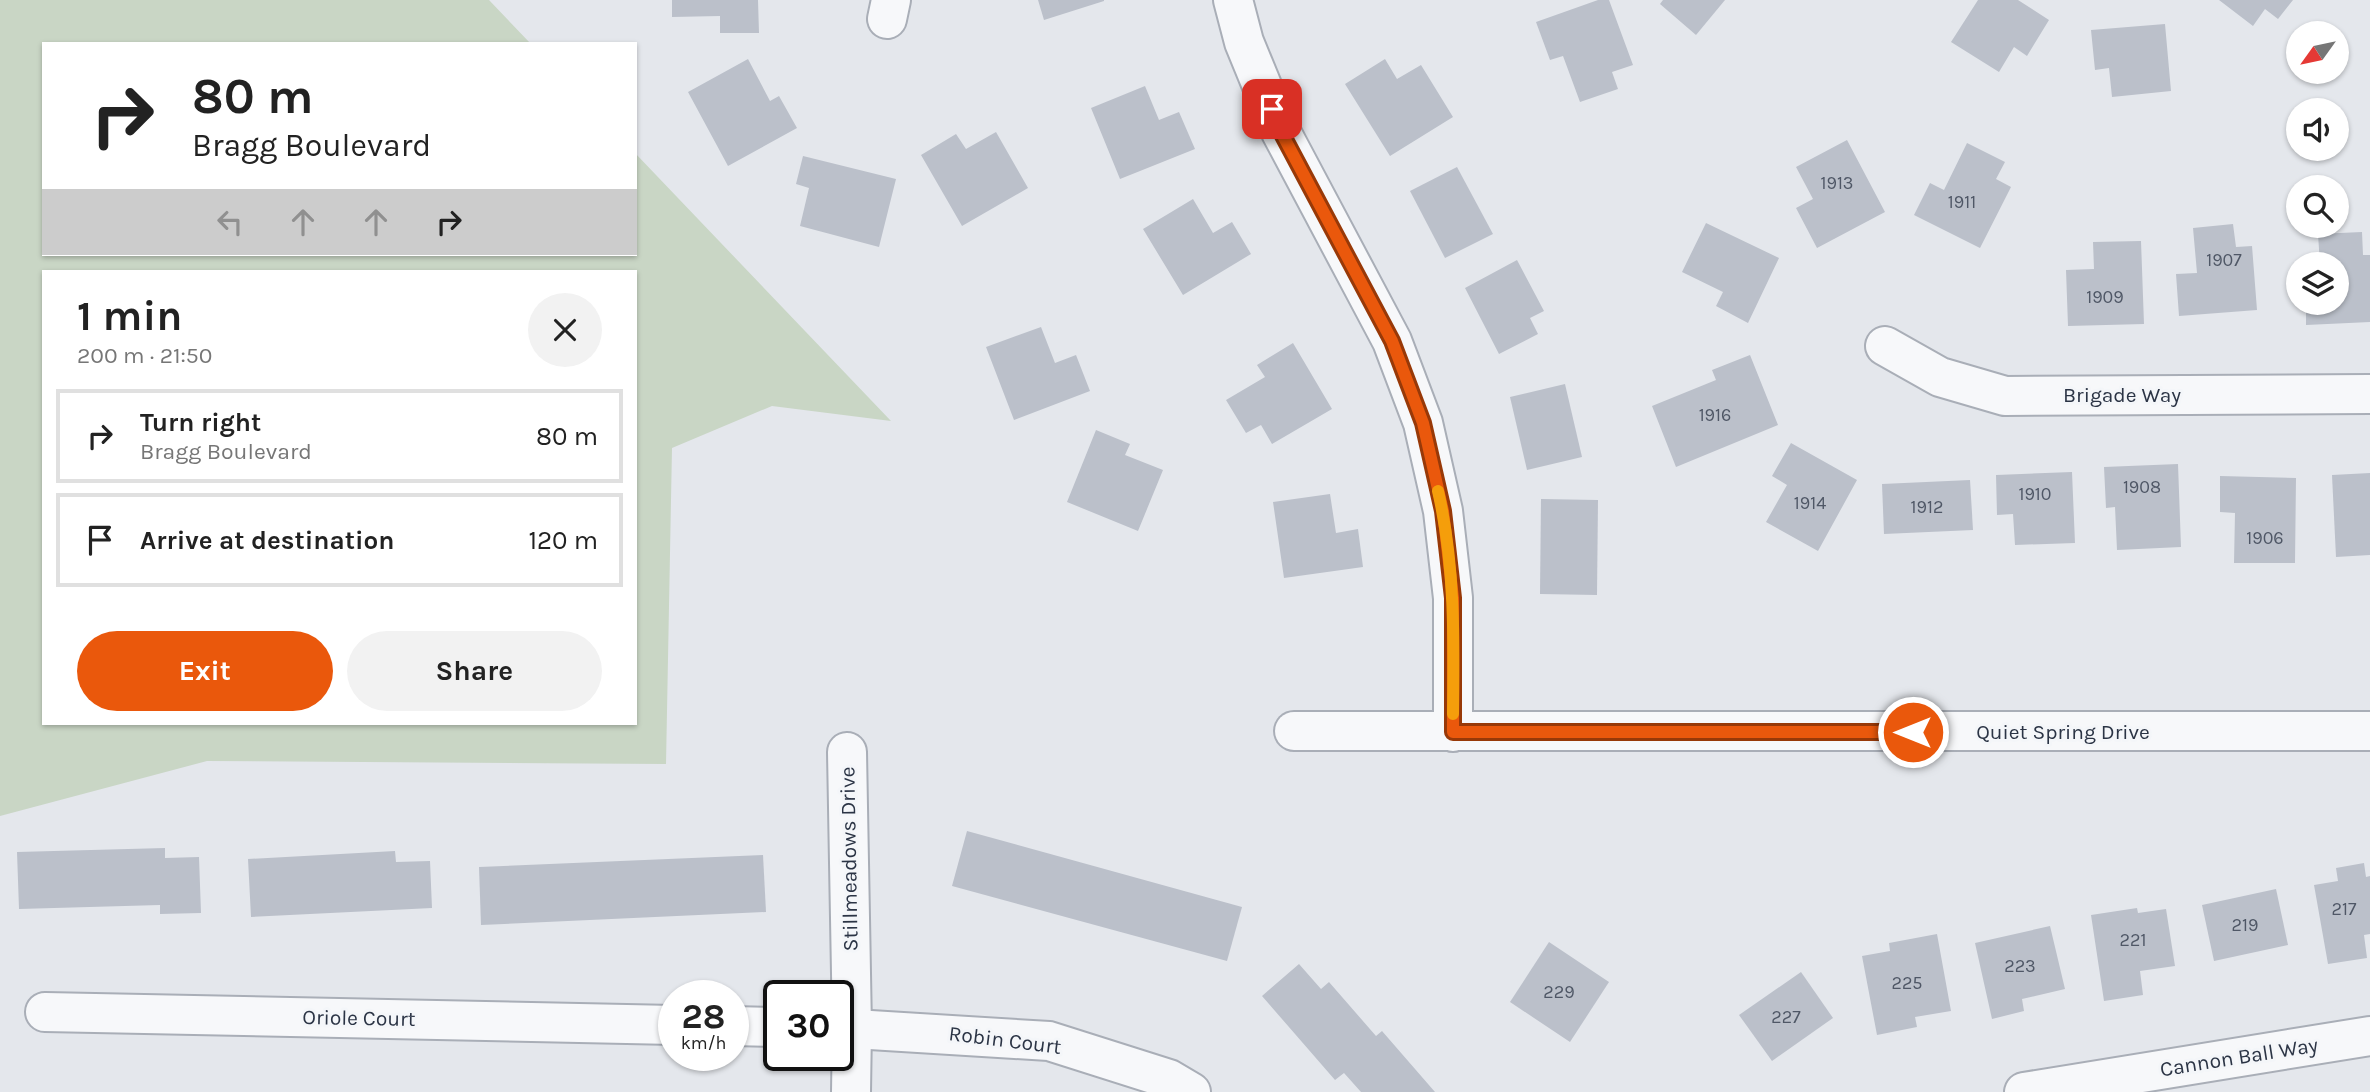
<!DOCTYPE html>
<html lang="en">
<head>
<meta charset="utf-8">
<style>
  :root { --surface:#fff; --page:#f2f2f2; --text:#222; --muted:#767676; --line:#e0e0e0; --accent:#ea580c }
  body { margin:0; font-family:Karla,sans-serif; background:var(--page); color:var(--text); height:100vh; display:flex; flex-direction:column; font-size:26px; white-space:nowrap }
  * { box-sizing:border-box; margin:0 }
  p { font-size:23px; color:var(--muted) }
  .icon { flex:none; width:38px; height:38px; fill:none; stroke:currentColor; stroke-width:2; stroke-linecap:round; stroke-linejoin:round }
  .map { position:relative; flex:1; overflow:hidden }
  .details { position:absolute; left:42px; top:270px; width:595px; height:455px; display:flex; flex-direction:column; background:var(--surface); border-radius:0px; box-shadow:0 2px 5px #0004 }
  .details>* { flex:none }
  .top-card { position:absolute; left:42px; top:42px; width:595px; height:214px; border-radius:0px; box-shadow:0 2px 5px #0004; background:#fff; color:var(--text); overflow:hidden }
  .needle { width:46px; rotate:237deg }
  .tools { position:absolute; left:2286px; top:21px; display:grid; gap:14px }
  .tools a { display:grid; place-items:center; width:63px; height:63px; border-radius:50%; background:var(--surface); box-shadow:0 2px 5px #0004; font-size:35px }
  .speed { position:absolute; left:658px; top:980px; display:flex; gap:14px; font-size:35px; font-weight:700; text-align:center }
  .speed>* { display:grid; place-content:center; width:91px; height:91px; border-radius:50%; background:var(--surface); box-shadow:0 2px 5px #0004; line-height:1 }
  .speed small { font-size:18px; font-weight:400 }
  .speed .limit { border:4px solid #111; border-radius:10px; background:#fff; color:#111 }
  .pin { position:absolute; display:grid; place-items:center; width:60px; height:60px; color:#fff; margin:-30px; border-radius:14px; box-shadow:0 4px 10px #0006 }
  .me { position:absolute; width:77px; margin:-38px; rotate:270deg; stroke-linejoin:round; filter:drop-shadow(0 0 5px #0008) }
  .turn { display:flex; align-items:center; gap:24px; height:147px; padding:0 35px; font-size:32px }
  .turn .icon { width:91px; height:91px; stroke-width:2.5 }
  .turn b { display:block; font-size:49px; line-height:60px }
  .lanes { display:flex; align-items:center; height:66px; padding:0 35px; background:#0003; justify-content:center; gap:35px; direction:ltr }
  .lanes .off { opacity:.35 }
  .round { display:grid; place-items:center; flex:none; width:74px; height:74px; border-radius:37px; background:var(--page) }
  .overview { display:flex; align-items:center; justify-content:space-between; height:119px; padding:0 35px }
  h1 { font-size:42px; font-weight:700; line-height:52px }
  .primary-button { display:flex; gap:14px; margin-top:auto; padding:14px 35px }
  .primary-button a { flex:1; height:80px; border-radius:42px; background:var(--accent); color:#fff; font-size:28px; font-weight:700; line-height:80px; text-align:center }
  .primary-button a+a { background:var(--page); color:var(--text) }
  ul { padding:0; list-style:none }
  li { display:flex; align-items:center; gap:21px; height:94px; margin:0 14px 10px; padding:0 21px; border:4px solid var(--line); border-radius:0px }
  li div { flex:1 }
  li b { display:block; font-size:26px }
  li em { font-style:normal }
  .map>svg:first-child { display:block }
  .green { fill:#c9d6c5; fill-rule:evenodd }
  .building { fill:#bbc0ca }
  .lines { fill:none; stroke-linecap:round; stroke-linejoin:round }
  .minor-casing { stroke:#a9aeb7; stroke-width:42 }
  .minor { stroke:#f7f8fa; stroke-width:38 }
  .route-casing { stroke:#983908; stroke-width:18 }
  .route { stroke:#ea580c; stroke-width:12 }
  .slow { stroke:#f59e0b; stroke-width:12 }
  .labels { text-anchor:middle; stroke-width:6; stroke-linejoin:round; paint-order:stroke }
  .number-label { font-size:18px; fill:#4f5766 }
  .street-label { font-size:21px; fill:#2b3445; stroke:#f4f6f9 }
</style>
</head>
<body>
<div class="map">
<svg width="2370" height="1092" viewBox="0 0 2370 1092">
  <rect width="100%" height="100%" fill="#e4e7ec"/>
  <!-- green -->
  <path class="green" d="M0 0H489L531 44H44V254H635V153L891 421 772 406 672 448 666 764 207 761 0 816ZM44 271H635V723H44Z"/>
  <!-- building -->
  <g class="building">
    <path d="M672 0H758L759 33H720V16L672 17Z"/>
    <path d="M1038 0H1104V1L1044 20Z"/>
    <path d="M1598 0H1609L1633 65 1612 72 1618 89 1580 102 1563 56 1550 60 1536 22Z"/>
    <path d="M1663 0H1725L1696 35 1660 4Z"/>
    <path d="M1978 0H2018L2049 20 2027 56 2014 47 1999 72 1951 42Z"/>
    <path d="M2219 0H2293L2278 19 2265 9 2253 26Z"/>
    <path d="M2165 24 2171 91 2112 97 2109 68 2095 70 2091 30Z"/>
    <path d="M748 59 770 101 779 96 797 128 728 166 688 92Z"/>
    <path d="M1385 59 1397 79 1421 65 1453 117 1390 156 1345 84Z"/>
    <path d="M1145 86 1159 120 1179 112 1195 149 1120 179 1091 108Z"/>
    <path d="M996 132 1028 188 962 226 921 155 956 134 966 149Z"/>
    <path d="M1847 140 1885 212 1817 248 1796 208 1813 199 1796 167Z"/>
    <path d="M1967 143 2005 162 1996 179 2011 187 1980 248 1914 215 1930 183 1944 190Z"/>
    <path d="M803 156 896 179 879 247 800 226 809 188 796 184Z"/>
    <path d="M1457 167 1493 234 1445 258 1410 191Z"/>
    <path d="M1193 199 1213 233 1232 222 1251 254 1183 295 1143 229Z"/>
    <path d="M1706 223 1779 258 1748 323 1716 306 1723 292 1682 272Z"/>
    <path d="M2233 224 2236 247 2252 246 2257 310 2179 316 2176 274 2197 273 2193 228Z"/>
    <path d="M2362 232 2363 255H2370V322L2306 325V303H2336V264H2320L2318 234Z"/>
    <path d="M2141 241 2144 324 2068 326 2066 270 2094 269 2093 242Z"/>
    <path d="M1517 260 1544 311 1530 318 1538 334 1499 354 1465 288Z"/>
    <path d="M1041 327 1055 363 1076 355 1090 391 1014 420 986 347Z"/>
    <path d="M1293 343 1332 409 1272 444 1261 425 1246 433 1226 400 1265 377 1257 365Z"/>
    <path d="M1750 355 1778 425 1676 467 1652 406 1716 380 1712 370Z"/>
    <path d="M1565 384 1582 457 1527 470 1510 397Z"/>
    <path d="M1096 430 1130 444 1125 455 1163 470 1138 531 1067 502Z"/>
    <path d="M1791 443 1857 480 1818 551 1766 522 1787 485 1772 476Z"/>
    <path d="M2178 464 2181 547 2117 550 2115 507 2106 508 2104 467Z"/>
    <path d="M2072 472 2075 543 2015 545 2013 514 1997 515 1996 475Z"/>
    <path d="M2370 473V555L2336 557 2332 475Z"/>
    <path d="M2220 476 2296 478 2295 563H2234L2235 513 2220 512Z"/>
    <path d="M1970 480 1973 530 1884 534 1882 484Z"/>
    <path d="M1330 494 1336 533 1358 529 1363 567 1284 578 1273 502Z"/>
    <path d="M1541 499 1598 500 1597 595 1540 594Z"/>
    <path d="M967 831 1242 907 1227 961 952 886Z"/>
    <path d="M165 848V858L199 857 201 913 160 914V905L19 909 17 852Z"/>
    <path d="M395 851 396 862 430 861 432 908 251 917 248 859Z"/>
    <path d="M763 855 766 912 481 925 479 867Z"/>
    <path d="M2364 863 2366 877 2370 876V934L2364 935 2367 958 2328 964 2314 885 2338 881 2336 868Z"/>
    <path d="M2276 889 2288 945 2214 961 2202 905Z"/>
    <path d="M2137 908 2138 913 2166 909 2175 966 2140 971 2143 995 2104 1001 2091 915Z"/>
    <path d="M2050 926 2065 989 2022 999 2024 1011 1992 1019 1975 943Z"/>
    <path d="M1937 934 1951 1011 1915 1017 1917 1027 1877 1035 1862 956 1890 951 1889 943Z"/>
    <path d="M1549 942 1609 982 1570 1042 1510 1002Z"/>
    <path d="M1299 964 1321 989 1329 982 1376 1036 1382 1031 1435 1092H1361L1344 1073 1335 1080 1262 996Z"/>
    <path d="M1801 972 1833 1018 1772 1061 1739 1015Z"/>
  </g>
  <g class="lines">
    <!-- minor casing -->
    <g class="minor-casing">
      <g id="minor">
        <path d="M1233 0 1244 42 1281 132 1392 341 1423 423 1443 511 1453 598V732"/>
        <path d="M887 19 891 0"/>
        <path d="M1885 346 1940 377 2005 396 2370 394"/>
        <path d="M1294 731H2370"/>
        <path d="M847 752 852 1028 851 1092"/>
        <path d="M45 1012 674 1025"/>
        <path d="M733 1026 779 1027"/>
        <path d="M838 1028 1049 1041 1169 1079 1191 1092"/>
        <path d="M2024 1092 2370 1036"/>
      </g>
    </g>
    <!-- minor -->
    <use href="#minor" class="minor"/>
  </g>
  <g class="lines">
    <!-- route casing -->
    <g class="route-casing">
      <path id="route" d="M1272 109 1281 132 1392 341 1423 423 1443 511 1453 598V732H1913"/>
    </g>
    <!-- route -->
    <use href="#route" class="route"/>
    <!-- slow -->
    <path class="slow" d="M1438 491C1455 564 1454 639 1453 714"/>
  </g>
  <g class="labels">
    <!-- number labels -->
    <g class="number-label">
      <text x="1837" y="189">1913</text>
      <text x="1962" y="208">1911</text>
      <text x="2224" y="266">1907</text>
      <text x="2105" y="303">1909</text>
      <text x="1715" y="421">1916</text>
      <text x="2142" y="493">1908</text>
      <text x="2035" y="500">1910</text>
      <text x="1810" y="509">1914</text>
      <text x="1927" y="513">1912</text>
      <text x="2265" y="544">1906</text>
      <text x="2344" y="915">217</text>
      <text x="2245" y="931">219</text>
      <text x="2133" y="946">221</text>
      <text x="2020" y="972">223</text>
      <text x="1907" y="989">225</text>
      <text x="1559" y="998">229</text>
      <text x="1786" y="1023">227</text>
    </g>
    <!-- street labels -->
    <g class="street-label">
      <text x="2122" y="402">Brigade Way</text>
      <text x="2063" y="739">Quiet Spring Drive</text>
      <text transform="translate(849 859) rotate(-91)" y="7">Stillmeadows Drive</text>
      <text transform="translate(359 1018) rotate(1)" y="7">Oriole Court</text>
      <text transform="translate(1005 1040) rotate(7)" y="7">Robin Court</text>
      <text transform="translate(2239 1057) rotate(-9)" y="7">Cannon Ball Way</text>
    </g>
  </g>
</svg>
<div class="tools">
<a><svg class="needle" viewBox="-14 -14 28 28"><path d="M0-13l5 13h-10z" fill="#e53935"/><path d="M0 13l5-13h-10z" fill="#767676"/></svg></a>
<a><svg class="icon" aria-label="sound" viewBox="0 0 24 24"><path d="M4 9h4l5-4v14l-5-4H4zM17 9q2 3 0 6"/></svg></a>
<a><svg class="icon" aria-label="search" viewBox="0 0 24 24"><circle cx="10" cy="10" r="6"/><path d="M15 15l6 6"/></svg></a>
<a><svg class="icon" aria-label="layers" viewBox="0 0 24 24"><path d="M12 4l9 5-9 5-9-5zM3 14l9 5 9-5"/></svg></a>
</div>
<div class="speed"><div>28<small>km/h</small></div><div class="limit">30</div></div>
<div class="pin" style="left:1272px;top:109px;background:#d93025"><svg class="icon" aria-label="arrive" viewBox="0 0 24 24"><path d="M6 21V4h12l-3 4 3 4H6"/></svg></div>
<svg class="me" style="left:1913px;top:732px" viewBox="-20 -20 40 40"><circle r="17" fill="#ea580c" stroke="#fff" stroke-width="3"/><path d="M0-11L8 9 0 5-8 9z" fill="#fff"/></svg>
<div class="top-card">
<div class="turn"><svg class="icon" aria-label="right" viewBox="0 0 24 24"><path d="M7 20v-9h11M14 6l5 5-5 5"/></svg><div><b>80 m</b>Bragg Boulevard</div></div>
<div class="lanes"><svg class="icon off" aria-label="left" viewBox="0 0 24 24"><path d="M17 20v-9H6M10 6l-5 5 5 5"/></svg><svg class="icon off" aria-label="ahead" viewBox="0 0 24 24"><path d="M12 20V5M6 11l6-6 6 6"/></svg><svg class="icon off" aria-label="ahead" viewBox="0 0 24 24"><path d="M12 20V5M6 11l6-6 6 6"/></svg><svg class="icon" aria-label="right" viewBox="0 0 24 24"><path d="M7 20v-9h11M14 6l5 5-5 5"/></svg></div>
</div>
<section class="details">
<div class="overview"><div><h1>1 min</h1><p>200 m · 21:50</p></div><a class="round"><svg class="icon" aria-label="close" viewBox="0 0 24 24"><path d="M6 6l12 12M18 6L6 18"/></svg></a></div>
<ul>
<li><svg class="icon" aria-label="right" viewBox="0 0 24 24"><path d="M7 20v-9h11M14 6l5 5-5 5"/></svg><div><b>Turn right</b><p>Bragg Boulevard</p></div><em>80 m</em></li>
<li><svg class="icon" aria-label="arrive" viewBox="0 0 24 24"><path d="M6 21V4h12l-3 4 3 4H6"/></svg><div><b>Arrive at destination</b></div><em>120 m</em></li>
</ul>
<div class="primary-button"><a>Exit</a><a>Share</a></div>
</section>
</div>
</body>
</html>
